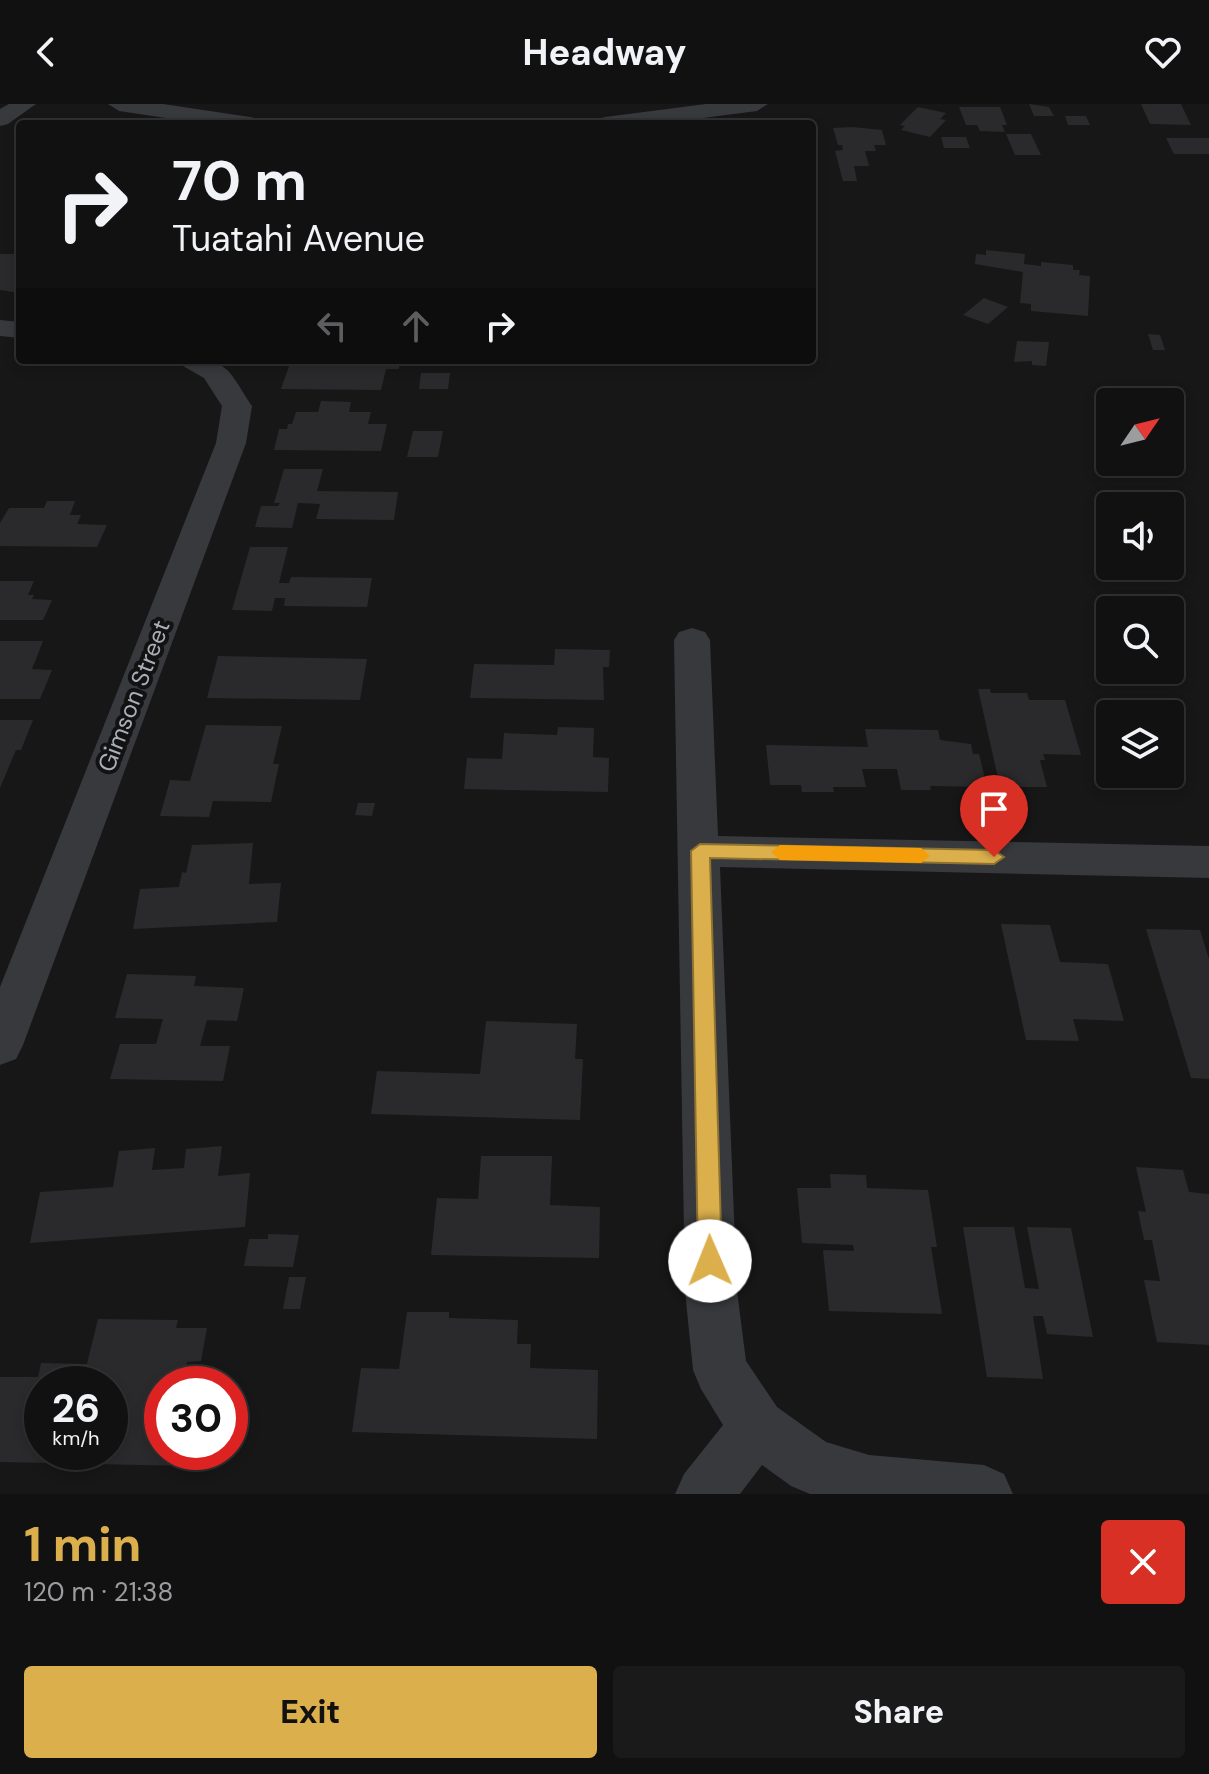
<!DOCTYPE html>
<html lang="en">
<head>
<meta charset="utf-8">
<style>
  :root { --surface:#111112; --page:#1a1a1b; --text:#f1f3f6; --muted:#9c9d9f; --line:#303132; --accent:#dbb04c }
  body { margin:0; font-family:"DM Sans",sans-serif; background:var(--page); color:var(--text); height:100vh; display:flex; flex-direction:column; font-size:30px; white-space:nowrap }
  * { box-sizing:border-box; margin:0 }
  p { font-size:26px; color:var(--muted) }
  .icon { flex:none; width:44px; height:44px; fill:none; stroke:currentColor; stroke-width:2; stroke-linecap:round; stroke-linejoin:round }
  .map { position:relative; height:1390px; overflow:hidden }
  .drawer { display:flex; flex-direction:column; background:var(--surface); flex:1 }
  .drawer>* { flex:none }
  .hud { position:absolute; left:16px; top:16px; width:800px; height:244px; border-radius:8px; box-shadow:0 4px 12px #0003,0 0 0 2px var(--line); background:#111112; color:var(--text); overflow:hidden }
  .needle { width:52px; rotate:55deg }
  .controls { position:absolute; left:1096px; top:284px; display:grid; gap:16px }
  .controls a { display:grid; place-items:center; width:88px; height:88px; border-radius:8px; background:var(--surface); box-shadow:0 4px 12px #0003,0 0 0 2px var(--line); font-size:40px }
  .speed { position:absolute; left:24px; top:1262px; display:flex; gap:16px; font-size:40px; font-weight:700; text-align:center }
  .speed>* { display:grid; place-content:center; width:104px; height:104px; border-radius:50%; background:var(--surface); box-shadow:0 4px 12px #0003,0 0 0 2px var(--line); line-height:1 }
  .speed small { font-size:20px; font-weight:400 }
  .speed .limit { border:12px solid #d22; background:#fff; color:#111 }
  .pin { position:absolute; display:grid; place-items:center; width:68px; height:68px; color:#fff; margin:-82px -34px; border-radius:50% 50% 50% 0; rotate:-45deg; box-shadow:0 0 8px #0007 }
  .pin .icon { rotate:45deg }
  .me { position:absolute; width:88px; margin:-44px; rotate:359deg; stroke-linejoin:round; filter:drop-shadow(0 0 6px #0008) }
  .turn { display:flex; align-items:center; gap:28px; height:168px; padding:0 24px; font-size:36px }
  .turn .icon { width:104px; height:104px; stroke-width:2.5 }
  .turn b { display:block; font-size:56px; line-height:68px }
  .lanes { display:flex; align-items:center; height:76px; padding:0 24px; background:#0003; justify-content:center; gap:40px; direction:ltr }
  .lanes .off { opacity:.35 }
  .round { display:grid; place-items:center; flex:none; width:84px; height:84px; border-radius:8px; background:var(--page) }
  .head { display:flex; align-items:center; justify-content:space-between; height:136px; padding:0 24px }
  h1 { font-size:48px; font-weight:800; line-height:60px; color:var(--accent) }
  .primary-button { display:flex; gap:16px; margin-top:auto; padding:16px 24px }
  .primary-button a { flex:1; height:92px; border-radius:8px; background:var(--accent); color:#111; font-size:32px; font-weight:800; line-height:92px; text-align:center }
  .primary-button a+a { background:var(--page); color:var(--text) }
  header { display:flex; justify-content:space-between; align-items:center; height:104px; padding:0 24px; background:var(--surface); font-size:36px; font-weight:800 }
  .map>svg:first-child { display:block }
  .building { fill:#2a2a2c; fill-rule:evenodd }
  .lines { fill:none; stroke-linecap:round; stroke-linejoin:round }
  .minor { fill:#38393d; fill-rule:evenodd }
  .route { fill:#dbb04c; stroke:#8e7231; stroke-width:2 }
  .slow { fill:#f59e0b }
  .labels { text-anchor:middle; stroke-width:8; stroke-linejoin:round; paint-order:stroke }
  .street-label { font-size:24px; fill:#aaaeb6; stroke:#121213 }
</style>
</head>
<body>
<header><svg class="icon" aria-label="back" viewBox="0 0 24 24"><path d="M15 5l-7 7 7 7"/></svg>Headway<svg class="icon" aria-label="heart" viewBox="0 0 24 24"><path d="M12 20l-8-8c-3-5 5-10 8-4 3-6 11-1 8 4z"/></svg></header>
<div class="map">
<svg width="1209" height="1390" viewBox="0 0 1209 1390">
  <rect width="100%" height="100%" fill="#171718"/>
  <!-- building -->
  <g class="building">
    <path d="M1029 0 1049 3 1054 12H1034Z"/>
    <path d="M1141 0H1181L1191 21 1150 20Z"/>
    <path d="M918 3 946 9 940 15 946 16 930 33 901 26 905 22 900 21Z"/>
    <path d="M959 3H1000L1007 21H1002L1005 28 980 27 977 21H966Z"/>
    <path d="M1065 12H1086L1090 21H1068Z"/>
    <path d="M852 23 882 26 886 41H874L876 47H865L869 62H854L857 77H843L835 47 843 46 842 41H838L833 24Z"/>
    <path d="M1006 30H1031L1041 51H1015Z"/>
    <path d="M941 33H966L970 44H944Z"/>
    <path d="M1166 34H1209V50H1174Z"/>
    <path d="M986 146 1025 150 1024 160 1041 162V158L1073 161V166H1080L1079 171 1090 172 1088 212 1031 207V200L1020 199 1023 168 975 160 976 150 986 151Z"/>
    <path d="M0 150H20V189L0 186Z"/>
    <path d="M984 194 1008 203 988 220 963 211Z"/>
    <path d="M1148 230 1160 231 1165 246H1153Z"/>
    <path d="M1017 237 1049 238 1046 262 1032 261V257L1014 258Z"/>
    <path d="M341 256H400L399 265H386L381 286 281 285 289 262 340 259Z"/>
    <path d="M421 269H450L448 285H419Z"/>
    <path d="M321 297 351 298 349 308H371L368 320H387L381 347 274 346 279 325H287L288 320H292L296 308H318Z"/>
    <path d="M413 327H443L438 353H407Z"/>
    <path d="M284 365H323L317 387 398 388 394 416 316 415 320 400 298 399 292 424 255 423 261 402H278L280 399H274Z"/>
    <path d="M47 397H75L70 411H81L77 420 107 421 97 443 0 442V419L9 404H44Z"/>
    <path d="M250 443H288L279 479H289L291 473 372 474 367 503 284 502 285 494H275L272 507 232 506Z"/>
    <path d="M0 477H34L28 491H34L32 495 52 496 43 516H0Z"/>
    <path d="M0 537H43L32 565 52 566 40 595H0Z"/>
    <path d="M555 545 610 546 609 563H603L604 596 470 594 474 560 554 561Z"/>
    <path d="M218 552 367 555 360 596 207 594Z"/>
    <path d="M978 585H990L991 589H1027L1029 596H1065L1081 651 1043 650 1045 656H1040L1047 683H1000Z"/>
    <path d="M0 616H33L21 646H16L0 684Z"/>
    <path d="M206 621 282 622 273 660H279L271 698 213 697 209 713 160 712 170 676 190 677Z"/>
    <path d="M558 623 594 624 593 653 609 654 608 688 464 685 467 654 502 655 504 629 557 631Z"/>
    <path d="M865 625 938 626 940 636 971 640 973 650H979L987 683 930 682 931 686H901L897 665H862L866 683H833L834 688H802L801 681H770L766 641 868 643Z"/>
    <path d="M358 699H375L372 712 355 711Z"/>
    <path d="M253 739 249 780 281 779 277 818 133 825 140 785 179 783 182 768 186 769 192 741Z"/>
    <path d="M1001 820 1050 821 1060 858 1108 860 1124 917 1073 915 1079 937 1026 936Z"/>
    <path d="M1146 825 1200 826 1209 855V975L1191 974Z"/>
    <path d="M127 870 196 872 194 882 244 884 237 917 207 916 200 942H230L223 977 110 975 120 940H156L163 915 115 914Z"/>
    <path d="M486 917 577 920 575 955H583L580 1016 371 1010 377 967 480 970Z"/>
    <path d="M222 1042 218 1072 250 1069 245 1123 30 1139 40 1088 113 1083 119 1047 155 1044 152 1066 184 1064 186 1045Z"/>
    <path d="M481 1052H552L550 1101 600 1103 599 1154 431 1151 437 1094 478 1095Z"/>
    <path d="M1136 1063 1183 1066 1189 1088 1209 1090V1241L1157 1238 1144 1176 1160 1177 1152 1136H1144L1138 1107 1146 1108Z"/>
    <path d="M830 1070 866 1071 867 1084 928 1086 937 1143H931L942 1210 829 1207 823 1146 854 1147 853 1141 802 1139 797 1084H831Z"/>
    <path d="M963 1123H1014L1025 1184 1039 1185 1027 1123 1071 1124 1093 1233 1047 1230 1043 1212H1033L1043 1275 987 1273Z"/>
    <path d="M268 1130 299 1131 293 1163 244 1162 249 1135H268Z"/>
    <path d="M289 1173H306L300 1205H283Z"/>
    <path d="M407 1208H449V1214L518 1216 517 1240H531L530 1264 598 1266 597 1335 352 1328 361 1264 399 1265Z"/>
    <path d="M98 1215 178 1216 176 1224H207L201 1257 187 1258 183 1280H162V1348H191L189 1362 0 1358V1273H38L41 1259 87 1260ZM42 1280H110V1348H42Z"/>
  </g>
  <g class="lines">
    <!-- minor -->
    <g class="minor">
      <path d="M9 0H36L8 20 0 22V5Z"/>
      <path d="M108 0H163L250 13 258 15 261 20H206L119 7Z"/>
      <path d="M706 0H768L757 7 657 20H594L597 15 605 13Z"/>
      <path d="M0 216 20 218V234L0 232Z"/>
      <path d="M179 256C230 256 225 261 252 302L246 339 23 941 16 955 0 961V883L216 339 222 302 204 274 183 262Z"/>
      <path d="M692 524 705 528 710 536 718 732 1209 742V774L720 763 737 1187 746 1257 777 1303 826 1338 869 1351 984 1361 1004 1370 1013 1390H810L791 1382 762 1361 740 1390H675L684 1370 723 1321 701 1285 693 1266 685 1187 674 536 679 528Z"/>
    </g>
  </g>
  <!-- route -->
  <path class="route" d="M700 740 994 746 1004 753 994 760 710 754 722 1157 719 1165 710 1168 702 1165 698 1157 691 747Z"/>
  <!-- slow -->
  <path class="slow" d="M780 741 921 744 930 752 921 759 780 756 771 748Z"/>
  <g class="labels">
    <!-- street labels -->
    <g class="street-label">
      <text transform="translate(134 592) rotate(-69)" y="8">Gimson Street</text>
    </g>
  </g>
</svg>
<div class="controls">
<a><svg class="needle" viewBox="-14 -14 28 28"><path d="M0-13l5 13h-10z" fill="#e53935"/><path d="M0 13l5-13h-10z" fill="#9c9d9f"/></svg></a>
<a><svg class="icon" aria-label="sound" viewBox="0 0 24 24"><path d="M4 9h4l5-4v14l-5-4H4zM17 9q2 3 0 6"/></svg></a>
<a><svg class="icon" aria-label="search" viewBox="0 0 24 24"><circle cx="10" cy="10" r="6"/><path d="M15 15l6 6"/></svg></a>
<a><svg class="icon" aria-label="layers" viewBox="0 0 24 24"><path d="M12 4l9 5-9 5-9-5zM3 14l9 5 9-5"/></svg></a>
</div>
<div class="speed"><div>26<small>km/h</small></div><div class="limit">30</div></div>
<div class="pin" style="left:994px;top:753px;background:#d93025"><svg class="icon" aria-label="arrive" viewBox="0 0 24 24"><path d="M6 21V4h12l-3 4 3 4H6"/></svg></div>
<svg class="me" style="left:710px;top:1157px" viewBox="-20 -20 40 40"><circle r="19" fill="#fff"/><path d="M0-13L10 11 0 6-10 11z" fill="#dbb04c"/></svg>
<div class="hud">
<div class="turn"><svg class="icon" aria-label="right" viewBox="0 0 24 24"><path d="M7 20v-9h11M14 6l5 5-5 5"/></svg><div><b>70 m</b>Tuatahi Avenue</div></div>
<div class="lanes"><svg class="icon off" aria-label="left" viewBox="0 0 24 24"><path d="M17 20v-9H6M10 6l-5 5 5 5"/></svg><svg class="icon off" aria-label="ahead" viewBox="0 0 24 24"><path d="M12 20V5M6 11l6-6 6 6"/></svg><svg class="icon" aria-label="right" viewBox="0 0 24 24"><path d="M7 20v-9h11M14 6l5 5-5 5"/></svg></div>
</div>
</div>
<section class="drawer">
<div class="head"><div><h1>1 min</h1><p>120 m · 21:38</p></div><a class="round" style="background:#d93025;color:#fff"><svg class="icon" aria-label="close" viewBox="0 0 24 24"><path d="M6 6l12 12M18 6L6 18"/></svg></a></div>
<div class="primary-button"><a>Exit</a><a>Share</a></div>
</section>
</body>
</html>
